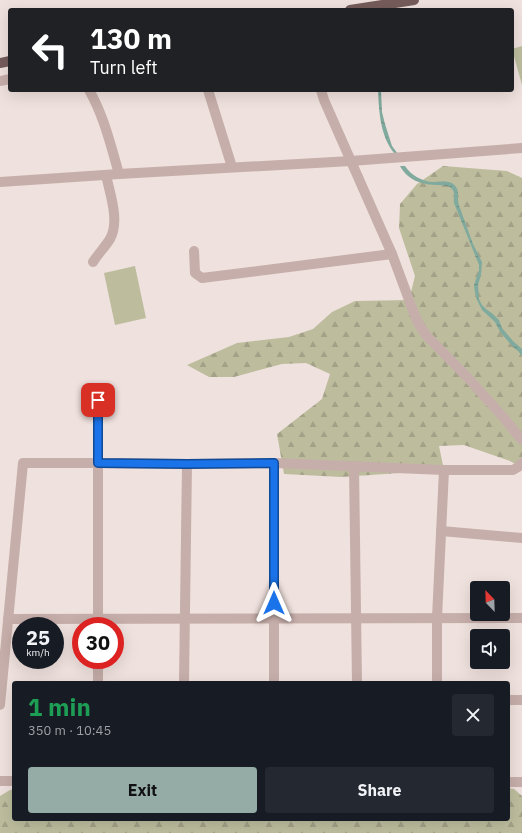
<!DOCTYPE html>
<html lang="en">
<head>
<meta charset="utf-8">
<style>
  :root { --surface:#171b24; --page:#242831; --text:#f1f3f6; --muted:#9ea1a6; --accent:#94aba6 }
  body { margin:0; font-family:"IBM Plex Sans",sans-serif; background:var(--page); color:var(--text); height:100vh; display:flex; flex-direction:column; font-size:15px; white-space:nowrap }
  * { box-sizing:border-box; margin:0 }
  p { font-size:13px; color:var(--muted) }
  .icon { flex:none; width:22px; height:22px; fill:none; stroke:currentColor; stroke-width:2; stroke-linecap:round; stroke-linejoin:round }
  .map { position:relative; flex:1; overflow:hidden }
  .drawer { position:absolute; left:12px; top:681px; width:498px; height:140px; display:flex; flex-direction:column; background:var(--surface); border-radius:4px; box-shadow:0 4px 16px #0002 }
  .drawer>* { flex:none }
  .banner { position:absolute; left:8px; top:8px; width:506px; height:84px; border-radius:4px; box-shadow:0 4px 16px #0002; background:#202124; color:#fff; overflow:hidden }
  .needle { width:26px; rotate:337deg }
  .controls { position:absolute; left:470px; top:581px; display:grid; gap:8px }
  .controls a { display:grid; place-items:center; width:40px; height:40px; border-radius:4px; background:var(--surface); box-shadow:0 4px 16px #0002; font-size:20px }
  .speed { position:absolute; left:12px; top:617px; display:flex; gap:8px; font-size:20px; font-weight:700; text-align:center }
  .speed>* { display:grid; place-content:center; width:52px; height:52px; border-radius:50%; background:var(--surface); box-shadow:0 4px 16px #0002; line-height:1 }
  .speed small { font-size:10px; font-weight:400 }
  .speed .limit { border:6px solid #d22; background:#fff; color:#111 }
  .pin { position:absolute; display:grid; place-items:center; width:34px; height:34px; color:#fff; margin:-17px; border-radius:8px; box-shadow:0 2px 6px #0006 }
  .me { position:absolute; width:44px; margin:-22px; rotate:0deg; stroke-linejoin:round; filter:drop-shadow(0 0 3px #0008) }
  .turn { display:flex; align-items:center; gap:14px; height:84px; padding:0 16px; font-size:18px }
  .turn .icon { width:52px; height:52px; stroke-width:2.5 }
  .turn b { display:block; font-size:28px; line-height:34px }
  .round { display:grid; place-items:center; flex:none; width:42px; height:42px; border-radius:4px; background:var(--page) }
  .summary { display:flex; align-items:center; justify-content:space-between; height:68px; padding:0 16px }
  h1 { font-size:24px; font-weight:800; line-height:30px; color:#1e9e55 }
  .button { display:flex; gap:8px; margin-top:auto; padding:8px 16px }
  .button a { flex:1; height:46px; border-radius:4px; background:var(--accent); color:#111; font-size:16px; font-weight:800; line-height:46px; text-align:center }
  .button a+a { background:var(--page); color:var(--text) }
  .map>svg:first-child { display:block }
  .green { fill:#bdbd9e }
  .forest { fill:url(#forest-firs) }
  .water { fill:url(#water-ripples) }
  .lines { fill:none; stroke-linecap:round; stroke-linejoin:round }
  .minor { stroke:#c6aeaa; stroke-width:10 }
  .major { stroke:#755c5b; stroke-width:10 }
  .route-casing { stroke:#114b97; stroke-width:10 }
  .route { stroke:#1a73e8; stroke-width:7 }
</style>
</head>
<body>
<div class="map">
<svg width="522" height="833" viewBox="0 0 522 833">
  <defs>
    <pattern id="forest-firs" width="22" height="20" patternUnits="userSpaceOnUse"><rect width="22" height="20" fill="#bdbd9e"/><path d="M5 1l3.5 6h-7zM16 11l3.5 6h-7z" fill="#a3a288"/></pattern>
    <pattern id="water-ripples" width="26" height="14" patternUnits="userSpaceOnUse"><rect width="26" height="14" fill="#7faa9d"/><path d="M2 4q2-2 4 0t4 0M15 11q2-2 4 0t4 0" fill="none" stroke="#698a80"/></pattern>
  </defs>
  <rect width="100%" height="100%" fill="#efe1dd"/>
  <!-- green -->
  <g class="green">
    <path d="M522 46V85L512 49Z"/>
    <path d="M135 266 146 318 115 325 104 273Z"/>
  </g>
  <!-- forest -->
  <g class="forest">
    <path d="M443 166 507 171 522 178V468L510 461 464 445 439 446 444 470 341 477 284 474 277 434 322 399 330 374 306 363 282 364 234 377H209L187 365 237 343 289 337 313 329 332 312 355 301 409 300 415 276 399 228 400 204 417 184Z"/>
    <path d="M508 788 514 789 522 796V833H0V796L10 790 14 789V819H508Z"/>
  </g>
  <!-- water -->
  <g class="water">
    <path d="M378 90H381L382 112 385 124 392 146 398 154H395C380 137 379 111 378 90Z"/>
    <path d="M400 166H405C411 175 421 181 432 182 440 182 451 179 456 187 460 192 456 201 460 208L473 244 482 262 481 275 478 285 479 299 482 305 486 309 493 314 499 320 502 328 513 341 522 349V356L518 351 513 347 501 333 498 328 495 322 482 310 477 300 475 293 474 285 479 270V265L454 203C453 197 456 192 451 188 448 185 443 186 439 185 423 185 408 181 400 166Z"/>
  </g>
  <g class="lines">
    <!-- minor -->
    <g class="minor">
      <path d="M0 81 10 79"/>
      <path d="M89 90C104 116 111 146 119 174"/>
      <path d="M208 90 232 167"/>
      <path d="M321 90 324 100 392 254 415 316 420 326 426 335 469 379 503 417 522 440"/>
      <path d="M0 182 119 174 351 161 522 148"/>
      <path d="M194 251 195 273 202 278 392 254"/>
      <path d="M93 262C98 254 105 247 110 239 120 221 110 194 106 175"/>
      <path d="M274 463V683"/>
      <path d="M354 466 357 683"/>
      <path d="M441 531 522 538"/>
      <path d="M8 619 522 618"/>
      <path d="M98 626V400"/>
      <path d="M98 660V683"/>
      <path d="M184 683 187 464"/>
      <path d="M437 683V618L444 470"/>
      <path d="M508 700H522"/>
      <path d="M0 705 23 463H98L187 464 274 463 444 470H513L518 467 522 463"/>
      <path d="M0 781H14"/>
      <path d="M508 782H522"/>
    </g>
    <!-- major -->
    <g class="major">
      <path d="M350 10 414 0"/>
      <path d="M0 63 10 61"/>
    </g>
  </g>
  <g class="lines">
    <!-- route casing -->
    <g class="route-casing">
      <path id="route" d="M98 400V463L187 464 274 463V603"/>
    </g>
    <!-- route -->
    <use href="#route" class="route"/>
  </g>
</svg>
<div class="controls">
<a><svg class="needle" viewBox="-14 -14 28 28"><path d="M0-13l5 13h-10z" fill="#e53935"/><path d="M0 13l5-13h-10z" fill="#9ea1a6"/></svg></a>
<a><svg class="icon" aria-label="sound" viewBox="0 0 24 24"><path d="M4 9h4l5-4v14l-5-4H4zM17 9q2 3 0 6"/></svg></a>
</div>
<div class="speed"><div>25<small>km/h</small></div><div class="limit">30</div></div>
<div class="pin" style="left:98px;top:400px;background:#d93025"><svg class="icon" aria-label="arrive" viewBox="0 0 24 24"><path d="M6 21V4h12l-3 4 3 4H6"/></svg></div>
<svg class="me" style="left:274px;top:603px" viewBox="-20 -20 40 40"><path d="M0-17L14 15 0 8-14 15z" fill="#1a73e8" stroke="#fff" stroke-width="4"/></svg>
<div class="banner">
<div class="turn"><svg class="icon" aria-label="left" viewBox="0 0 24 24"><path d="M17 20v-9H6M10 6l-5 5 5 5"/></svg><div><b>130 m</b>Turn left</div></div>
</div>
<section class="drawer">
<div class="summary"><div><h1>1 min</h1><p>350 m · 10:45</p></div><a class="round"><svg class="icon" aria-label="close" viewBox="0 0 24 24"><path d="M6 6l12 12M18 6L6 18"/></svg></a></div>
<div class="button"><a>Exit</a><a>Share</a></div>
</section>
</div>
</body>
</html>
